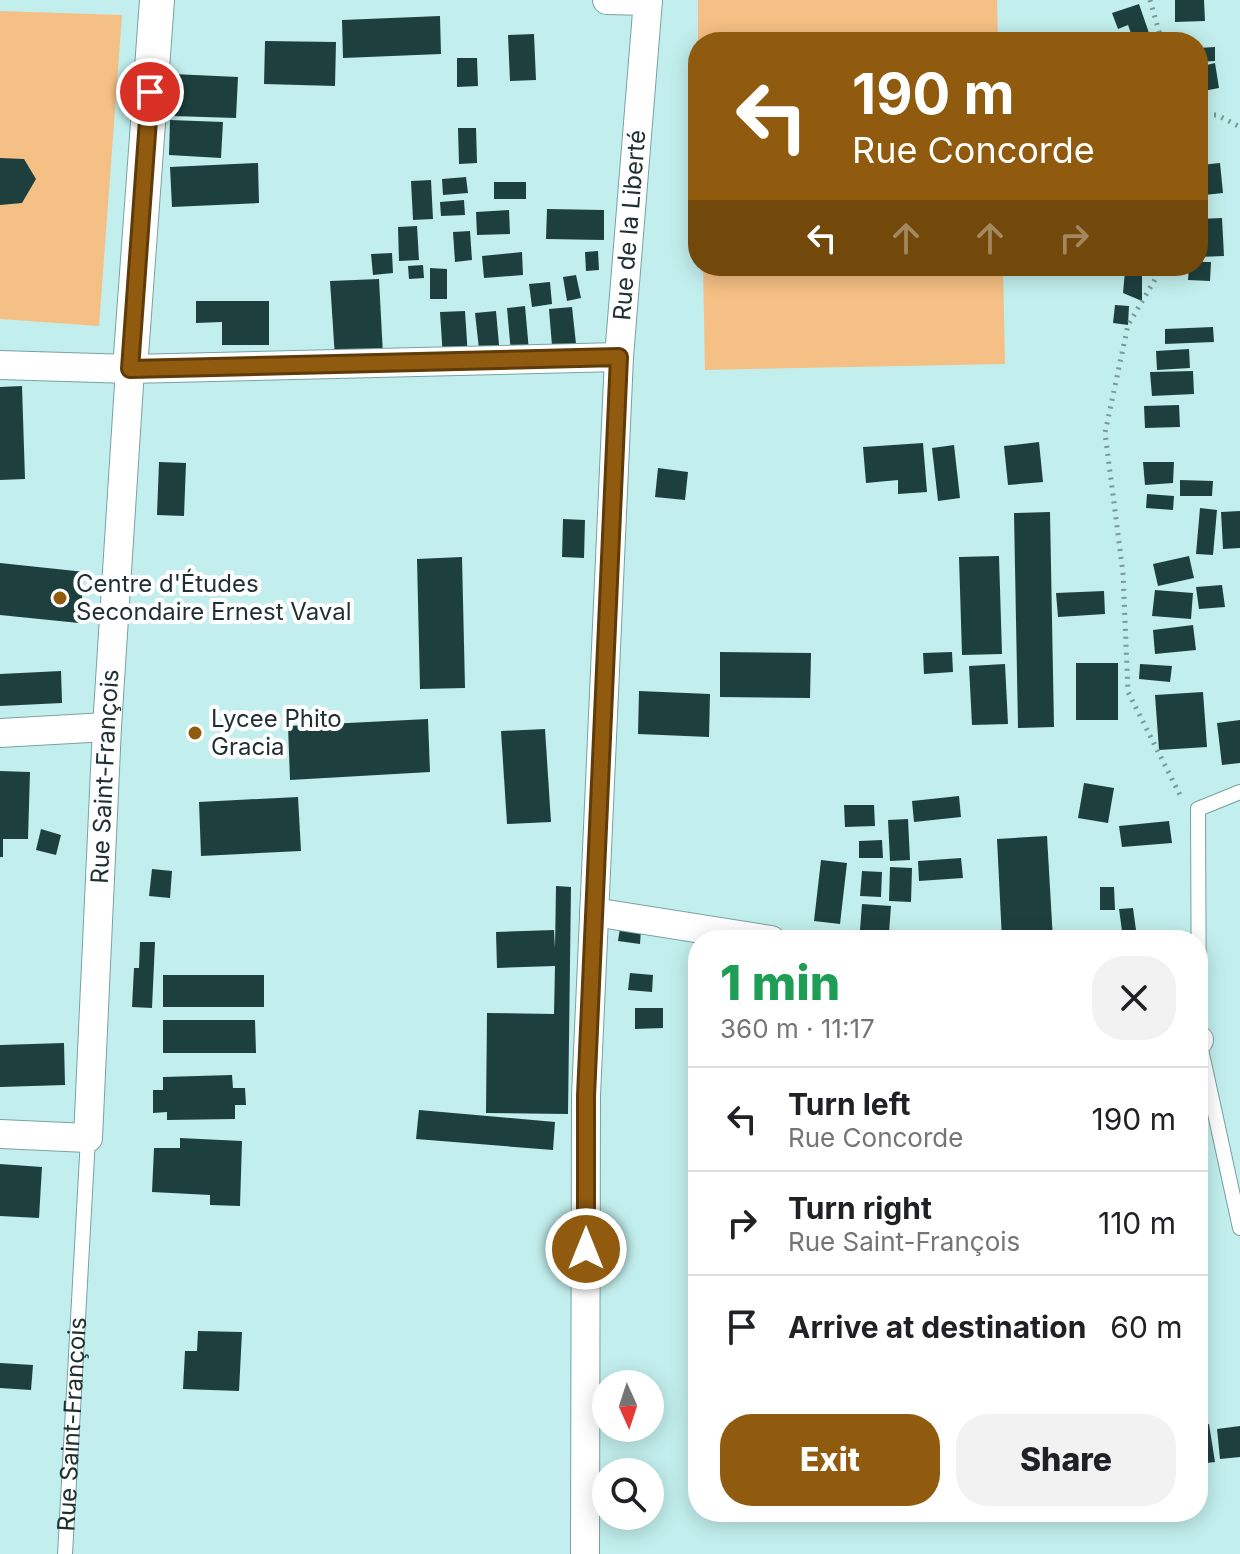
<!DOCTYPE html>
<html lang="en">
<head>
<meta charset="utf-8">
<style>
  :root { --surface:#fff; --page:#f2f2f2; --text:#202124; --muted:#757577; --line:#e0e0e0; --accent:#905b0e }
  body { margin:0; font-family:Inter,sans-serif; background:var(--page); color:var(--text); height:100vh; display:flex; flex-direction:column; font-size:30px; white-space:nowrap }
  * { box-sizing:border-box; margin:0 }
  p { font-size:26px; color:var(--muted) }
  .icon { flex:none; width:44px; height:44px; fill:none; stroke:currentColor; stroke-width:2; stroke-linecap:round; stroke-linejoin:round }
  .map { position:relative; flex:1; overflow:hidden }
  .drawer { position:absolute; left:688px; top:930px; width:520px; height:592px; display:flex; flex-direction:column; background:var(--surface); border-radius:32px; box-shadow:0 4px 20px #0003 }
  .drawer>* { flex:none }
  .banner { position:absolute; left:688px; top:32px; width:520px; height:244px; border-radius:32px; box-shadow:0 4px 20px #0003; background:#905b0e; color:#fff; overflow:hidden }
  .needle { width:52px; rotate:177deg }
  .controls { position:absolute; left:592px; top:1370px; display:grid; gap:16px }
  .controls a { display:grid; place-items:center; width:72px; height:72px; border-radius:50%; background:var(--surface); box-shadow:0 4px 20px #0003; font-size:40px }
  .pin { position:absolute; display:grid; place-items:center; width:68px; height:68px; color:#fff; margin:-34px; border:4px solid #fff; border-radius:50%; box-shadow:0 2px 8px #0007 }
  .me { position:absolute; width:88px; margin:-44px; rotate:0deg; stroke-linejoin:round; filter:drop-shadow(0 0 6px #0008) }
  .turn { display:flex; align-items:center; gap:28px; height:168px; padding:0 32px; font-size:36px }
  .turn .icon { width:104px; height:104px; stroke-width:2.5 }
  .turn b { display:block; font-size:56px; line-height:68px }
  .lanes { display:flex; align-items:center; height:76px; padding:0 32px; background:#0003; justify-content:center; gap:40px; direction:ltr }
  .lanes .off { opacity:.35 }
  .round { display:grid; place-items:center; flex:none; width:84px; height:84px; border-radius:32px; background:var(--page) }
  .head { display:flex; align-items:center; justify-content:space-between; height:136px; padding:0 32px }
  h1 { font-size:48px; font-weight:800; line-height:60px; color:#1e9e55 }
  .button { display:flex; gap:16px; margin-top:auto; padding:16px 32px }
  .button a { flex:1; height:92px; border-radius:32px; background:var(--accent); color:#fff; font-size:32px; font-weight:800; line-height:92px; text-align:center }
  .button a+a { background:var(--page); color:var(--text) }
  ul { padding:0; list-style:none }
  li { display:flex; align-items:center; gap:24px; height:104px; padding:0 32px; border-top:2px solid var(--line) }
  li div { flex:1 }
  li b { display:block; font-size:30px }
  li em { font-style:normal }
  .map>svg:first-child { display:block }
  .green { fill:#f5c085 }
  .building { fill:#1d403f }
  .lines { fill:none; stroke-linecap:round; stroke-linejoin:round }
  .service-casing { stroke:#78a2a1; stroke-width:16 }
  .minor-casing { stroke:#78a2a1; stroke-width:30 }
  .tertiary-casing { stroke:#78a2a1; stroke-width:36 }
  .path { stroke:#789998; stroke-width:5; stroke-dasharray:2 6; stroke-linecap:butt }
  .service { stroke:#fff; stroke-width:14 }
  .minor { stroke:#fff; stroke-width:28 }
  .tertiary { stroke:#fff; stroke-width:34 }
  .route-casing { stroke:#5e3b09; stroke-width:20 }
  .route { stroke:#905b0e; stroke-width:14 }
  .poi-dot { fill:#905b0e; stroke:#fff; stroke-width:3 }
  .labels { text-anchor:middle; stroke-width:8; stroke-linejoin:round; paint-order:stroke }
  .street-label { font-size:24px; fill:#1f3030; stroke:#fff }
  .poi-label { font-size:24px; fill:#1f3030; stroke:#fff; text-anchor:start }
</style>
</head>
<body>
<div class="map">
<svg width="1240" height="1554" viewBox="0 0 1240 1554">
  <rect width="100%" height="100%" fill="#c2efed"/>
  <!-- green -->
  <g class="green">
    <path d="M698 0H997L998 42H698Z"/>
    <path d="M0 11 122 15 99 326 0 319Z"/>
    <path d="M703 266H1003L1005 364 705 370Z"/>
  </g>
  <!-- building -->
  <g class="building">
    <path d="M1175 0H1204L1205 21 1175 22Z"/>
    <path d="M1139 4 1149 33 1133 39 1128 25 1118 29 1112 13Z"/>
    <path d="M440 16 441 54 343 58 342 20Z"/>
    <path d="M534 34 536 80 510 81 508 35Z"/>
    <path d="M265 41 336 42 335 86 264 84Z"/>
    <path d="M1215 47V61L1198 62V48Z"/>
    <path d="M457 58H477L478 86 457 87Z"/>
    <path d="M1215 63 1219 88 1198 92V67Z"/>
    <path d="M173 74 238 77 236 118 172 116Z"/>
    <path d="M170 120 223 122 221 158 169 155Z"/>
    <path d="M458 128H476L477 163 459 164Z"/>
    <path d="M0 158 24 159 36 179 22 203 0 205Z"/>
    <path d="M258 163 259 203 172 207 170 167Z"/>
    <path d="M1220 163 1223 193 1204 195 1201 165Z"/>
    <path d="M466 177 468 193 443 195 442 179Z"/>
    <path d="M431 180 433 219 413 220 411 181Z"/>
    <rect x="494" y="182" width="32" height="17"/>
    <path d="M464 200 465 215 441 216 440 202Z"/>
    <path d="M547 209 604 210V240L546 239Z"/>
    <path d="M509 210 510 234 477 235 476 212Z"/>
    <path d="M1222 218 1224 256 1198 257V219Z"/>
    <path d="M417 226 419 260 399 261 398 227Z"/>
    <path d="M470 231 472 260 455 262 453 232Z"/>
    <path d="M598 251 599 270 586 271 585 252Z"/>
    <path d="M522 252 523 275 484 278 482 256Z"/>
    <path d="M392 253 393 273 373 275 371 254Z"/>
    <path d="M1198 262H1211L1210 281 1188 280 1189 266H1198Z"/>
    <path d="M423 265 424 278 409 279 408 266Z"/>
    <path d="M430 268 447 269V299H430Z"/>
    <path d="M1125 271H1142V301L1123 293Z"/>
    <path d="M576 275 581 298 567 301 563 277Z"/>
    <path d="M379 279 383 355 335 358 330 281Z"/>
    <path d="M550 282 552 304 532 307 529 284Z"/>
    <path d="M196 301H269V345H222V322L196 323Z"/>
    <path d="M1115 305 1129 306 1128 325 1113 323Z"/>
    <path d="M525 306 529 351 511 353 507 308Z"/>
    <path d="M572 307 576 344 552 346 549 309Z"/>
    <path d="M465 311 468 357 443 358 440 312Z"/>
    <path d="M496 311 500 356 480 358 475 313Z"/>
    <path d="M1213 327 1214 342 1165 344V329Z"/>
    <path d="M1189 349 1190 368 1157 370 1156 351Z"/>
    <path d="M1193 371 1194 394 1152 396 1150 372Z"/>
    <path d="M22 386 25 479 0 480V387Z"/>
    <path d="M1179 405 1180 427 1145 428 1144 406Z"/>
    <path d="M1039 442 1043 482 1008 485 1004 446Z"/>
    <path d="M923 443 927 492 898 494V480L866 483 863 447Z"/>
    <path d="M954 445 960 498 938 501 932 448Z"/>
    <path d="M159 462 186 463 184 516 157 515Z"/>
    <path d="M1143 462H1174L1173 483 1145 485Z"/>
    <path d="M658 468 688 472 685 500 655 497Z"/>
    <path d="M1180 480 1213 481 1212 496H1180Z"/>
    <path d="M1147 494 1174 496 1173 510 1146 508Z"/>
    <path d="M1200 508 1217 510 1213 555 1196 554Z"/>
    <path d="M1240 511V548L1223 549 1221 512Z"/>
    <path d="M1050 512 1054 727 1018 728 1014 513Z"/>
    <path d="M563 519 585 520 584 558 562 557Z"/>
    <path d="M999 556 1002 654 962 655 959 557Z"/>
    <path d="M1189 556 1194 578 1158 586 1153 564Z"/>
    <path d="M462 557 465 688 420 689 417 559Z"/>
    <path d="M0 563 85 572 79 623 0 615Z"/>
    <path d="M1222 585 1225 607 1199 609 1196 587Z"/>
    <path d="M1155 590 1193 593 1191 619 1152 616Z"/>
    <path d="M1104 591 1105 614 1058 617 1056 593Z"/>
    <path d="M1193 625 1196 650 1155 654 1153 630Z"/>
    <path d="M720 652 811 653 810 698 720 697Z"/>
    <path d="M952 652 953 672 924 674 923 653Z"/>
    <rect x="1076" y="663" width="42" height="57"/>
    <path d="M1005 664 1008 724 972 725 969 666Z"/>
    <path d="M1140 664 1172 666 1170 682 1139 679Z"/>
    <path d="M61 671 62 703 0 706V674Z"/>
    <path d="M639 691 710 694 709 737 638 734Z"/>
    <path d="M1203 692 1207 747 1159 750 1155 695Z"/>
    <path d="M428 719 430 772 290 780 288 726Z"/>
    <path d="M1240 720V763L1222 765 1217 723Z"/>
    <path d="M545 729 551 822 507 824 501 731Z"/>
    <path d="M0 771 30 772 28 839H3V857H0Z"/>
    <path d="M1084 783 1114 788 1108 823 1078 818Z"/>
    <path d="M959 796 961 817 914 822 912 801Z"/>
    <path d="M298 797 301 851 201 856 199 802Z"/>
    <path d="M844 805H874L875 826 845 827Z"/>
    <path d="M908 819 910 860 890 861 888 820Z"/>
    <path d="M1169 821 1172 843 1122 847 1119 826Z"/>
    <path d="M41 829 61 835 56 855 36 850Z"/>
    <path d="M1047 836 1053 940H1002L997 839Z"/>
    <path d="M882 840 883 858H859V841Z"/>
    <path d="M961 858 963 878 919 881 918 861Z"/>
    <path d="M821 860 847 863 840 924 814 921Z"/>
    <path d="M890 867 912 868 911 902 889 901Z"/>
    <path d="M152 869 172 871 170 898 149 896Z"/>
    <path d="M862 871 882 872 881 897 860 896Z"/>
    <path d="M556 886 571 887 568 1114 486 1113 487 1013 554 1014 555 966 497 968 496 932 554 930 555 948Z"/>
    <path d="M1100 887H1114L1115 910H1100Z"/>
    <path d="M862 904 891 906 889 933 860 930Z"/>
    <path d="M1133 908 1136 930 1122 931 1119 909Z"/>
    <path d="M620 928 641 930 640 944 618 941Z"/>
    <path d="M140 942H155L152 1008 132 1007 134 968H139Z"/>
    <path d="M630 973 653 975 652 992 628 990Z"/>
    <rect x="163" y="975" width="101" height="32"/>
    <path d="M635 1008H663V1028L635 1029Z"/>
    <path d="M163 1020H255L256 1053H163Z"/>
    <path d="M64 1043 65 1085 0 1087V1045Z"/>
    <path d="M232 1075 233 1088H245L246 1105H235V1119L167 1120V1112L153 1113V1090H163V1077Z"/>
    <path d="M419 1110 555 1122 553 1150 416 1139Z"/>
    <path d="M180 1138 242 1141 240 1206 210 1205V1195L152 1192 154 1148H180Z"/>
    <path d="M0 1164 42 1167 39 1218 0 1216Z"/>
    <path d="M198 1331 242 1332 239 1391 183 1389 185 1351H197Z"/>
    <path d="M0 1363 33 1365 31 1390 0 1388Z"/>
    <path d="M1198 1378 1206 1421 1198 1422Z"/>
    <path d="M1209 1424 1215 1462 1198 1464V1426Z"/>
    <path d="M1240 1426V1457L1220 1459 1217 1429Z"/>
  </g>
  <g class="lines">
    <!-- service casing -->
    <g class="service-casing">
      <g id="service">
        <path d="M1240 792 1198 809 1199 1040 1240 1228"/>
        <path id="s1" d="M65 1554 88 1138"/>
      </g>
    </g>
    <!-- minor casing -->
    <g class="minor-casing">
      <g id="minor">
        <path d="M607 0 648 1"/>
        <path d="M0 365 130 369 619 357"/>
        <path d="M0 733 107 727"/>
        <path d="M594 912 771 940"/>
        <path d="M1198 1040H1199"/>
        <path id="s2" d="M0 1134 88 1138 107 727 130 369"/>
        <path id="s3" d="M585 1554 586 1096 619 357 648 0"/>
      </g>
    </g>
    <!-- tertiary casing -->
    <g class="tertiary-casing">
      <path id="tertiary" d="M130 369 157 0"/>
    </g>
    <!-- path -->
    <g class="path">
      <path d="M1150 0 1162 42"/>
      <path d="M1198 115H1217L1240 127"/>
      <path d="M1163 266 1128 325 1105 433 1123 573 1128 692 1182 799"/>
    </g>
    <!-- service -->
    <use href="#service" class="service"/>
    <!-- minor -->
    <use href="#minor" class="minor"/>
    <!-- tertiary -->
    <use href="#tertiary" class="tertiary"/>
  </g>
  <g class="lines">
    <!-- route casing -->
    <g class="route-casing">
      <path id="route" d="M150 92 130 369 619 357 586 1096V1249"/>
    </g>
    <!-- route -->
    <use href="#route" class="route"/>
  </g>
  <!-- markers -->
  <g class="poi-dot">
    <circle cx="60" cy="598" r="8"/>
    <circle cx="195" cy="733" r="8"/>
  </g>
  <g class="labels">
    <!-- street labels -->
    <g class="street-label">
      <text dy="8" stroke="none"><textPath href="#s3" startOffset="1330">Rue de la Liberté</textPath></text>
      <text dy="8" stroke="none"><textPath href="#s2" startOffset="450">Rue Saint-François</textPath></text>
      <text dy="8" stroke="none"><textPath href="#s1" startOffset="130">Rue Saint-François</textPath></text>
    </g>
    <!-- poi labels -->
    <g class="poi-label">
      <text x="76" y="592">Centre d'Études<tspan x="76" dy="28">Secondaire Ernest Vaval</tspan></text>
      <text x="211" y="727">Lycee Phito<tspan x="211" dy="28">Gracia</tspan></text>
    </g>
  </g>
</svg>
<div class="controls">
<a><svg class="needle" viewBox="-14 -14 28 28"><path d="M0-13l5 13h-10z" fill="#e53935"/><path d="M0 13l5-13h-10z" fill="#757577"/></svg></a>
<a><svg class="icon" aria-label="search" viewBox="0 0 24 24"><circle cx="10" cy="10" r="6"/><path d="M15 15l6 6"/></svg></a>
</div>
<div class="pin" style="left:150px;top:92px;background:#d93025"><svg class="icon" aria-label="arrive" viewBox="0 0 24 24"><path d="M6 21V4h12l-3 4 3 4H6"/></svg></div>
<svg class="me" style="left:586px;top:1249px" viewBox="-20 -20 40 40"><circle r="17" fill="#905b0e" stroke="#fff" stroke-width="3"/><path d="M0-11L8 9 0 5-8 9z" fill="#fff"/></svg>
<div class="banner">
<div class="turn"><svg class="icon" aria-label="left" viewBox="0 0 24 24"><path d="M17 20v-9H6M10 6l-5 5 5 5"/></svg><div><b>190 m</b>Rue Concorde</div></div>
<div class="lanes"><svg class="icon" aria-label="left" viewBox="0 0 24 24"><path d="M17 20v-9H6M10 6l-5 5 5 5"/></svg><svg class="icon off" aria-label="ahead" viewBox="0 0 24 24"><path d="M12 20V5M6 11l6-6 6 6"/></svg><svg class="icon off" aria-label="ahead" viewBox="0 0 24 24"><path d="M12 20V5M6 11l6-6 6 6"/></svg><svg class="icon off" aria-label="right" viewBox="0 0 24 24"><path d="M7 20v-9h11M14 6l5 5-5 5"/></svg></div>
</div>
<section class="drawer">
<div class="head"><div><h1>1 min</h1><p>360 m · 11:17</p></div><a class="round"><svg class="icon" aria-label="close" viewBox="0 0 24 24"><path d="M6 6l12 12M18 6L6 18"/></svg></a></div>
<ul>
<li><svg class="icon" aria-label="left" viewBox="0 0 24 24"><path d="M17 20v-9H6M10 6l-5 5 5 5"/></svg><div><b>Turn left</b><p>Rue Concorde</p></div><em>190 m</em></li>
<li><svg class="icon" aria-label="right" viewBox="0 0 24 24"><path d="M7 20v-9h11M14 6l5 5-5 5"/></svg><div><b>Turn right</b><p>Rue Saint-François</p></div><em>110 m</em></li>
<li><svg class="icon" aria-label="arrive" viewBox="0 0 24 24"><path d="M6 21V4h12l-3 4 3 4H6"/></svg><div><b>Arrive at destination</b></div><em>60 m</em></li>
</ul>
<div class="button"><a>Exit</a><a>Share</a></div>
</section>
</div>
</body>
</html>
